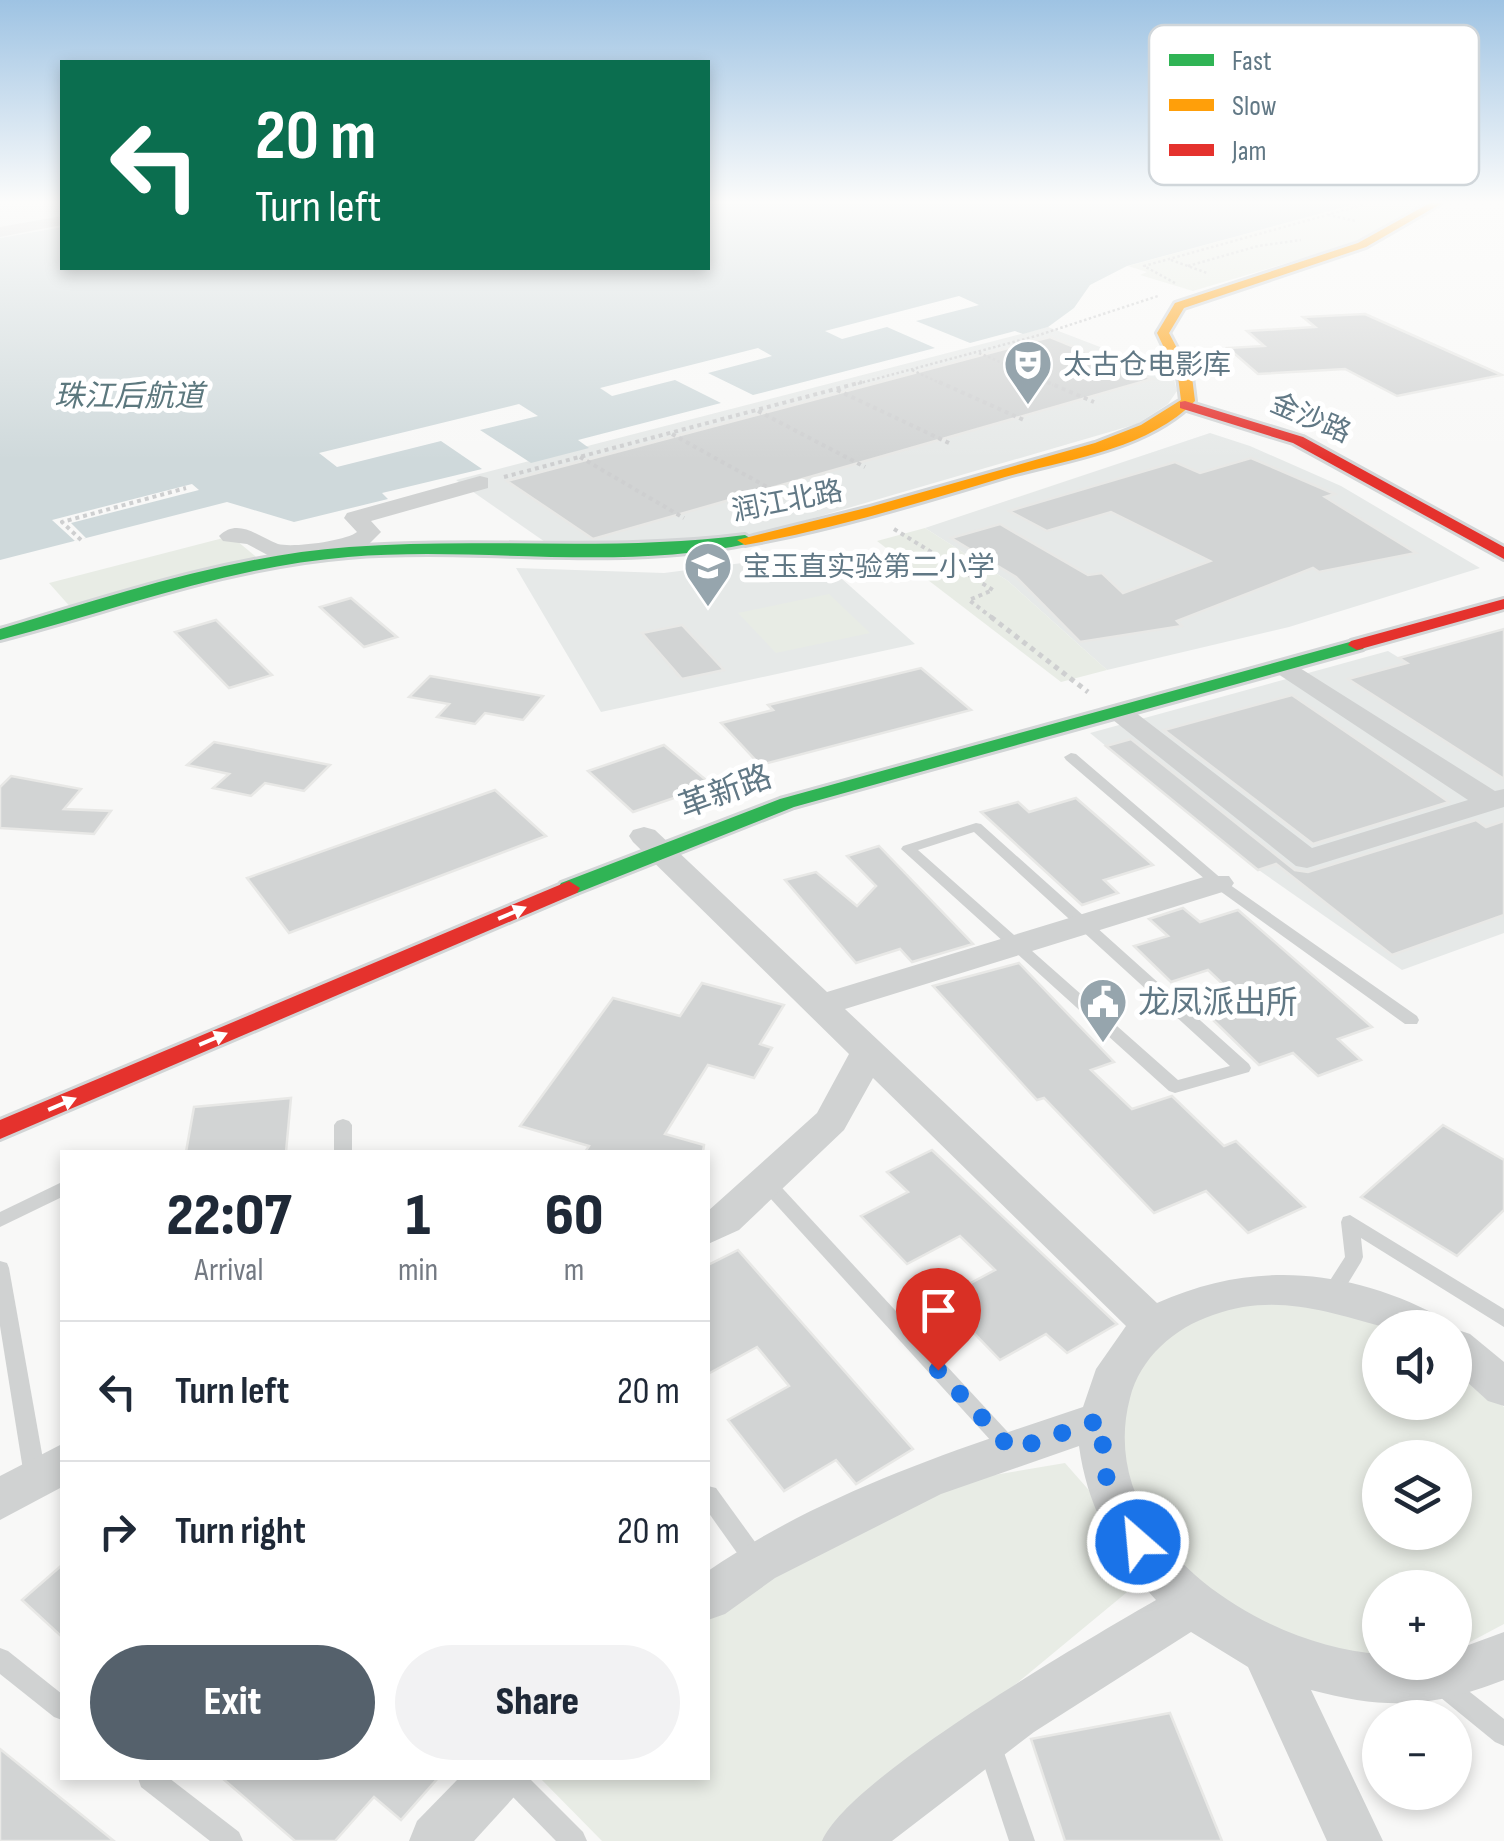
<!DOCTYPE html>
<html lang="en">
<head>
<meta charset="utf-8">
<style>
  :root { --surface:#fff; --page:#f2f2f3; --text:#1f2937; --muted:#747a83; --line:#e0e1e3; --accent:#55616c }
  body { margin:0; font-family:"Sofia Sans Condensed","Noto Sans SC",sans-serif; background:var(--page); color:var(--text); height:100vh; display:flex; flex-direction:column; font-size:38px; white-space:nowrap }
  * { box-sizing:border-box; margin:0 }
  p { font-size:32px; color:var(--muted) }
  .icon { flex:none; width:55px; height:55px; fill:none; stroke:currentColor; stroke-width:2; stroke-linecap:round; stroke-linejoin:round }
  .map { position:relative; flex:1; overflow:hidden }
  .side { position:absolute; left:60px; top:1150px; width:650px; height:630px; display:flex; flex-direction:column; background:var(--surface); border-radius:0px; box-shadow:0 5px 15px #0003 }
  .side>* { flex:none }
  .banner { position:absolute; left:60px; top:60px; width:650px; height:210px; border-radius:0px; box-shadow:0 5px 15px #0003; background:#0b6e4f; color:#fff; overflow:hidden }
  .controls { position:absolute; left:1362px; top:1310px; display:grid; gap:20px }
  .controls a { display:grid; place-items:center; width:110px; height:110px; border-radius:50%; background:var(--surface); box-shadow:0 5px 15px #0003; font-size:50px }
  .pin { position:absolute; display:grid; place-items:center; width:85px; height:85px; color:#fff; margin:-102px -42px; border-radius:50% 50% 50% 0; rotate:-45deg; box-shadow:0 0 10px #0007 }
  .pin .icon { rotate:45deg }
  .me { position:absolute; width:110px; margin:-55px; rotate:333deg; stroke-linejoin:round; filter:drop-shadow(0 0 8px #0008) }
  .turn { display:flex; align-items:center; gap:35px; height:210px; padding:0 30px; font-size:45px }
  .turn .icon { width:130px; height:130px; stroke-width:2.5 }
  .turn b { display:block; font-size:70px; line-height:85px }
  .eta { display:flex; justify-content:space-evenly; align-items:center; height:170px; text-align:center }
  .eta b { font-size:60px; font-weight:800; line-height:70px }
  .button { display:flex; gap:20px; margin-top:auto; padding:20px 30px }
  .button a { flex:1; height:115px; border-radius:60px; background:var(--accent); color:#fff; font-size:40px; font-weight:800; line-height:115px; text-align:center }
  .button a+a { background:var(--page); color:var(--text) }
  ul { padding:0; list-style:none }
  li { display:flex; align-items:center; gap:30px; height:140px; padding:0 30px; border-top:2px solid var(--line) }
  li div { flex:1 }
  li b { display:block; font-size:38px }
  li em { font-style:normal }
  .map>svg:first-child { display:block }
  .built { fill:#e6e9e8 }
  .green { fill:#e8ece5; fill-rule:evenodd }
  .water { fill:#cfd9db }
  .pier { fill:#f8f8f7 }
  .building { fill:#d2d4d4; stroke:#e8e8e6; stroke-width:2.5 }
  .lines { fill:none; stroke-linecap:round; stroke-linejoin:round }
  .fast-casing { stroke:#d2d5d6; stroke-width:6 }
  .slow-casing { stroke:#d2d5d6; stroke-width:6 }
  .jam-casing { stroke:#d2d5d6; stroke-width:6 }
  .path-far2 { stroke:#cecfd0; stroke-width:2.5; stroke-dasharray:2.5 2.5; stroke-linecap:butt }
  .path-far1 { stroke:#cecfd0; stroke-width:4; stroke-dasharray:4 4; stroke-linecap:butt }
  .path { stroke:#cecfd0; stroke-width:5; stroke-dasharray:5 5; stroke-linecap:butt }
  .lane { fill:#d0d2d2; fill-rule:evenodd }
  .street { fill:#d0d2d2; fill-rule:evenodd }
  .fast { fill:#30b455; fill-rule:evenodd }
  .slow { fill:#ff9f0a; fill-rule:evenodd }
  .jam { fill:#e5322d; fill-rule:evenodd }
  .oneway { fill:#fff }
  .route { stroke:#1a73e8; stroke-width:18; stroke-dasharray:0 32.4 }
  .labels { text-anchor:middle; stroke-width:10; stroke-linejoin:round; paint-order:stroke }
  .far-poi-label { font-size:28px; fill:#617885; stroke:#fff; text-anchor:start }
  .far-street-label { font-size:28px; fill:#617885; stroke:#fff }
  .far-water-label { font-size:30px; font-style:italic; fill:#5c787e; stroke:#fff }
  .street-label { font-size:32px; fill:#617885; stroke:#fff }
  .poi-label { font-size:32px; fill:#617885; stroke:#fff; text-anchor:start }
  .key { fill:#fff; stroke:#d0d6da; stroke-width:2.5 }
  .key-label { font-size:28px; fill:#617885 }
</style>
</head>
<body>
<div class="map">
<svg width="1504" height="1841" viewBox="0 0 1504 1841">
  <rect width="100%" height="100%" fill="#f8f8f7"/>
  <!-- built -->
  <g class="built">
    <path d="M0 203H62V227L0 238Z"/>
    <path d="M1048 327 1173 375 1177 391 1168 404 1137 424 769 531 693 541 548 544 456 480Z"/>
    <path d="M1210 433 1250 446 1341 486 1480 568 1289 627 1107 670 1008 581 925 528Z"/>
    <path d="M814 554 915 644 601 712 516 568 664 573Z"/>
    <path d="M1388 651 1504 722V933L1402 970 1250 864 1090 733Z"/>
  </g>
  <!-- green -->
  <g class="green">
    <path d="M1360 203H1430L1357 242 1193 291 1140 275 1147 272 1128 266Z"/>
    <path d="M925 528 1008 581 1107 670 1061 682 877 541Z"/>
    <path d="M231 536 261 561 73 610 49 583Z"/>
    <path d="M829 594 870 633 776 653 738 613Z"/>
    <path d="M1283 1299 1399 1327 1380 1328V1402H1455V1360L1504 1407V1624L1455 1650V1588H1380V1658C1330 1649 1278 1641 1235 1611 1198 1586 1163 1553 1140 1513 1090 1425 1130 1338 1222 1307 1241 1300 1264 1301 1283 1299ZM1380 1458H1455V1532H1380Z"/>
    <path d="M1065 1463 1109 1513 1132 1588 826 1841H602L540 1778H708V1620L767 1571 940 1484Z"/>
  </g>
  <!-- water -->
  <path class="water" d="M708 203H1360L1127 266 1090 285 1074 308 1048 327 1023 334 1015 331 970 343 916 321 979 305 959 296 825 331 842 339 887 327 935 348 753 395 708 373 772 356 758 348 600 388 612 396 675 380 721 403 578 440 589 448 531 463 480 430 538 416 519 404 319 453 337 467 441 441 482 469 382 493 388 499 294 522 227 502 0 560V238L62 227V268H708Z"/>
  <!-- pier -->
  <path class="pier" d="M192 484 199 490 71 523 86 538 81 540 75 541 52 520Z"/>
  <!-- building -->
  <g class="building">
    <path d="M1365 314 1502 375 1397 396 1345 369 1258 374 1228 348 1264 346 1247 331 1315 327 1303 317Z"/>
    <path d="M1050 337 1152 379 593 539 507 481Z"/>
    <path d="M1251 458 1335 494 1325 497 1416 553 1319 572 1313 568 1177 621 1182 626 1080 642 1016 577 951 538 1000 524 1088 575 1102 573 1123 593 1210 561 1111 512 1047 531 1009 511 1175 462 1200 473Z"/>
    <path d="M351 598 397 637 364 647 320 607Z"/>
    <path d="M216 620 272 675 229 688 175 632Z"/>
    <path d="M682 625 724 670 682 679 642 633Z"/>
    <path d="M1504 629V779L1348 679 1407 663 1399 658Z"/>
    <path d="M921 668 971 710 760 765 721 723 773 710 768 705Z"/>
    <path d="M430 676 543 696 523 720 485 713 475 724 437 717 449 704 409 697Z"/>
    <path d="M1292 695 1449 802 1313 844 1164 730Z"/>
    <path d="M1131 739 1295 870 1308 872 1476 820 1486 827 1504 821V915L1392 955 1276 864 1258 870 1106 746Z"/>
    <path d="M214 742 330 765 304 791 265 783 251 796 213 788 229 774 187 765Z"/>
    <path d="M664 745 712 785 633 812 588 771Z"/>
    <path d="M11 776 81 789 64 809 111 811 94 834 0 828V787Z"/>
    <path d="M495 790 546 836 289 933 247 878Z"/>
    <path d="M1076 798 1153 865 1104 880 1118 893 1082 905 981 812 1018 802 1029 812Z"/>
    <path d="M879 846 973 944 912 962 900 949 856 963 785 880 816 872 857 906 876 886 847 856Z"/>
    <path d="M1183 908 1200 922 1238 910 1372 1027 1338 1039 1361 1060 1318 1076 1293 1053 1259 1065 1211 1018 1246 1006 1208 970 1171 982 1134 946 1168 936 1149 919Z"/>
    <path d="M1019 963 1114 1062 1091 1070 1132 1109 1172 1096 1224 1146 1236 1141 1305 1207 1248 1233 1206 1191 1154 1213 1044 1098 1037 1100 933 986Z"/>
    <path d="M702 983 784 1005 760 1044 772 1048 754 1078 708 1065 665 1134 704 1145 703 1152H585L589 1146 520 1126 613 998 680 1016Z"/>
    <path d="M291 1098 286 1152H186L194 1107Z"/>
    <path d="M1443 1125 1504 1160V1210L1457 1256 1361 1197Z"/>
    <path d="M932 1150 1117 1324 1067 1353 1046 1334 1000 1360 941 1299 995 1270 960 1236 907 1264 861 1216 908 1192 887 1172Z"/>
    <path d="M738 1250 913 1449 856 1484 836 1460 784 1491 728 1420 789 1386 757 1347 708 1374V1265Z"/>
    <path d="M62 1565V1637L22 1600Z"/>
    <path d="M1170 1713 1222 1841H1065L1031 1739Z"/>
    <path d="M0 1749 114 1841H0Z"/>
    <path d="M222 1778H438L401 1820 374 1797 335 1841H295Z"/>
  </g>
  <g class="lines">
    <!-- fast casing -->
    <g class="fast-casing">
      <g id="fast">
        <path d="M745 535 753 540 751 543C619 572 481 546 348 557 227 567 116 610 0 640V629C114 595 229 556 349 547 481 537 613 552 745 535Z"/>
        <path d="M1357 640 1366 645 1363 649 794 807 577 893H561L558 888 561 883 780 799Z"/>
      </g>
    </g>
    <!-- slow casing -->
    <g class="slow-casing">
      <path id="slow" d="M1430 203H1442L1366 247 1184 308 1169 333 1192 377 1195 401C1147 450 1068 459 1005 477 919 503 833 529 745 545L737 540 870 507 1095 443 1141 425 1181 400 1178 377 1157 333 1175 303 1358 243Z"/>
    </g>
    <!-- jam casing -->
    <g class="jam-casing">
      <g id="jam">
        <path d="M1185 401 1303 437 1504 547V559L1293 443 1180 408V402Z"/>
        <path d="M1504 599V609L1357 650 1348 645 1351 641Z"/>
        <path d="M569 881 580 888 577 893 0 1139V1120Z"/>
      </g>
    </g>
    <!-- path-far2 -->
    <g class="path-far2">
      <path d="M1328 215 1356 221"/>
      <path d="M1171 260 1207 273"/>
      <path d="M1188 266 1258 246 1301 240"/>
      <path d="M1175 283 1144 266 1370 203"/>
      <path d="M979 353 1053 385"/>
      <path d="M912 370 944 385"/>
      <path d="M853 385 1036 336 1158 296"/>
    </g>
    <!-- path-far1 -->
    <g class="path-far1">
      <path d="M939 382 1026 421"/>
      <path d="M1047 382 1094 402"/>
      <path d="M837 390 949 443"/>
      <path d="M758 411 865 467"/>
      <path d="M672 434 776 492"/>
      <path d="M580 457 684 518"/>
      <path d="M504 477 862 382"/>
      <path d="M894 529 993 590 969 600 995 620"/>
      <path d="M81 540 62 522 186 488"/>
    </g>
    <!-- path -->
    <path class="path" d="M991 617 1088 692"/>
    <!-- lane -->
    <g class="lane">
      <path d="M1071 753 1076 754 1223 880 1417 1016 1419 1020 1417 1024H1405L1213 886 1066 760 1064 757Z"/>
      <path d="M976 823 981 824 1249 1064 1251 1068 1249 1072 1175 1093 1169 1091 901 849 903 846ZM974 832 1230 1066 1178 1080 918 850Z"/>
      <path d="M343 1119 349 1121 352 1125V1152H334V1125L337 1121Z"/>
      <path d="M766 1176 772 1177 1017 1442 1021 1448 1017 1454 1010 1457 1003 1454 760 1187 757 1182 760 1177Z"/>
      <path d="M62 1182V1197L0 1227V1212Z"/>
      <path d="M1350 1215 1504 1309V1327L1361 1238 1363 1257 1361 1262 1339 1298 1332 1300 1325 1298 1322 1293 1345 1257 1341 1222 1343 1217Z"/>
      <path d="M0 1261 7 1263 9 1268 46 1476 43 1482 35 1485 27 1482 24 1476 0 1326Z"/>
      <path d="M708 1486 716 1488 763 1553 766 1560 763 1567 755 1570 747 1567 708 1512Z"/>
      <path d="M0 1648 8 1651 62 1694V1720L54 1717 0 1674Z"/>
      <path d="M1443 1674 1451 1677 1504 1719V1746L1495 1742 1435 1693 1431 1685 1435 1677Z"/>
      <path d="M989 1732 998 1736 1001 1744 1035 1841H1009L977 1744 980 1736Z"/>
      <path d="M138 1778H169L239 1832 243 1841H210L141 1787Z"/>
      <path d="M500 1778H529L583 1832 587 1841H556L503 1787Z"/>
    </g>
    <!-- street -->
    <g class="street">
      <path d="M62 216V225L0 237V227Z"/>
      <path d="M480 476 488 478V488L371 521 381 532 362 551 275 559 247 544 223 541 219 536C238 517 259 537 278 544 292 548 346 541 357 532L344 518 347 513Z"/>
      <path d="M1284 658 1495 791 1504 789V807L1307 868 1296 866 1103 712 1117 704 1127 706 1312 848 1468 800 1275 672 1271 666Z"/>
      <path d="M644 827 655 830 827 992 1207 876H1229L1234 883 1229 890 845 1009 1157 1303C1252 1260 1347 1268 1439 1316L1445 1328C1426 1328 1402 1331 1384 1327 1324 1311 1275 1293 1213 1315 1174 1328 1140 1358 1130 1398 1093 1538 1259 1646 1380 1654V1662H1455V1650L1504 1632V1680C1431 1708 1387 1710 1311 1690L1383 1841H1327L1248 1667 1191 1632 1034 1732 892 1841H822C849 1777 1087 1640 1156 1600 1114 1555 1087 1506 1079 1446L941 1494 775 1578 725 1614 708 1620V1571C821 1493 954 1450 1083 1407L1096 1369 1126 1326 873 1078 844 1130 739 1230 708 1244V1211L817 1113 849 1054 633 842 629 836 633 830Z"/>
      <path d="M1455 1329 1470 1334 1504 1362V1406L1488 1401 1455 1371Z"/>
      <path d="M62 1444V1487L0 1520V1476Z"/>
      <path d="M459 1778H522L514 1797 474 1841H409L417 1821Z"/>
    </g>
    <!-- fast -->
    <use href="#fast" class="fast"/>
    <!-- slow -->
    <use href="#slow" class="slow"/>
    <!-- jam -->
    <use href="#jam" class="jam"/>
  </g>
  <!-- one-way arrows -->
  <defs><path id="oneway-solid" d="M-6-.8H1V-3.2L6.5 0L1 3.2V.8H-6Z" transform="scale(2.5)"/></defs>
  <g class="oneway">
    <use href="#oneway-solid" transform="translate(512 913) rotate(-23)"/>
    <use href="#oneway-solid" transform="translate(213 1039) rotate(-23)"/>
    <use href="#oneway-solid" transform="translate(62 1104) rotate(-23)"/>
  </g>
  <!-- sky -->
  <linearGradient id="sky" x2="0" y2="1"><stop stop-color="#9ec3e3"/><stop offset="0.44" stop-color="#fcfcfb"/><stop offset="1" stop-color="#fcfcfb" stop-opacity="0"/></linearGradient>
  <rect width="1504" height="460" fill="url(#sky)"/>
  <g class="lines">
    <!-- route -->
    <path class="route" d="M938 1370 1012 1450 1100 1420 1107 1482 1138 1542"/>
  </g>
  <!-- icons -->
  <defs>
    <g id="theatre-pin" transform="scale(2.5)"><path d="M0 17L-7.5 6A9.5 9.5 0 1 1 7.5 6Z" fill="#96a5ad" stroke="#fff"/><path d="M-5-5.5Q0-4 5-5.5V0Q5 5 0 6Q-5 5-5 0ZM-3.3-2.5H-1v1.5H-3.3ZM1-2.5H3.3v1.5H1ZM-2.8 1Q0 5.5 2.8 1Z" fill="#fff"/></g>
    <g id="school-pin" transform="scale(2.5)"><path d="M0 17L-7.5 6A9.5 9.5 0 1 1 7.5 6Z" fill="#96a5ad" stroke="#fff"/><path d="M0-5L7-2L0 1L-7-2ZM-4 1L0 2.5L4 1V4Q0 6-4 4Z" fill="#fff"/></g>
    <g id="civic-pin" transform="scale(2.5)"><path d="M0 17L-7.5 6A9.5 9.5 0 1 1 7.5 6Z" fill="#96a5ad" stroke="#fff"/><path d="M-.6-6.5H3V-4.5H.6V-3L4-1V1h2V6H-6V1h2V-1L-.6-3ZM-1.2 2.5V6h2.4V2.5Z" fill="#fff"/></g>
  </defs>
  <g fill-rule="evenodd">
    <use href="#theatre-pin" x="1028" y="364"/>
    <use href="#school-pin" x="708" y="566"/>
    <use href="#civic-pin" x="1103" y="1002"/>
  </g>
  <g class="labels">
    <!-- far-poi labels -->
    <g class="far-poi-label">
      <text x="1063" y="374">太古仓电影库</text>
      <text x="743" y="576">宝玉直实验第二小学</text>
    </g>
    <!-- far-street labels -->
    <g class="far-street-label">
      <text transform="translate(1311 417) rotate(23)" y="10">金沙路</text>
      <text transform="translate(787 500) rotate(-11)" y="10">润江北路</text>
    </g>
    <!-- far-water labels -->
    <g class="far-water-label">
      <text x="129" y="406">珠江后航道</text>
    </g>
    <!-- street labels -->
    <g class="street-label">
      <text transform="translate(725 791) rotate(-20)" y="11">革新路</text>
    </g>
    <!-- poi labels -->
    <g class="poi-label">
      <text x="1138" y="1013">龙凤派出所</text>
    </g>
  </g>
  <!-- legend -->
  <rect x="1149" y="25" width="330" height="160" rx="15" class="key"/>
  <rect x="1169" y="54" width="45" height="12" fill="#30b455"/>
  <rect x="1169" y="99" width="45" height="12" fill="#ff9f0a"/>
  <rect x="1169" y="144" width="45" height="12" fill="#e5322d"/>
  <g class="key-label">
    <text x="1232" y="70">Fast</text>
    <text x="1232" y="115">Slow</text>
    <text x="1232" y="160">Jam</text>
  </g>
</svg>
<div class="controls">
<a><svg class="icon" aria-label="sound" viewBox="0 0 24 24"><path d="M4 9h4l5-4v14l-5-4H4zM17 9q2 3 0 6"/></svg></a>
<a><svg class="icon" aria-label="layers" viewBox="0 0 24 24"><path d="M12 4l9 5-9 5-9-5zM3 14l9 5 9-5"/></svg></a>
<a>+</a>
<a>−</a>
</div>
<div class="pin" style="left:938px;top:1370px;background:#d93025"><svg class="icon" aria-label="arrive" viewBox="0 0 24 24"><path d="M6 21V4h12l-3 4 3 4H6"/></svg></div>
<svg class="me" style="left:1138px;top:1542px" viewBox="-20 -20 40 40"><circle r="17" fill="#1a73e8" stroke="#fff" stroke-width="3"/><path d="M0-11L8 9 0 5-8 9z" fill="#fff"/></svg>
<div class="banner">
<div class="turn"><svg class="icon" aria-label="left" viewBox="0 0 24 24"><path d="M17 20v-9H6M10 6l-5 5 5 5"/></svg><div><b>20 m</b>Turn left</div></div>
</div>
<section class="side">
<div class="eta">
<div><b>22:07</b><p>Arrival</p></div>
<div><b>1</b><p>min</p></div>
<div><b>60</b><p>m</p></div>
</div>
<ul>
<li><svg class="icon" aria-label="left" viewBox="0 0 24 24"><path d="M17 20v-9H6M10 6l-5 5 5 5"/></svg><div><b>Turn left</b></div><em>20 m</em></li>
<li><svg class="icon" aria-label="right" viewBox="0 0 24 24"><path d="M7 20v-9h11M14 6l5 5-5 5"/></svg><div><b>Turn right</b></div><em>20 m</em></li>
</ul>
<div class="button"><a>Exit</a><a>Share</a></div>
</section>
</div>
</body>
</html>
